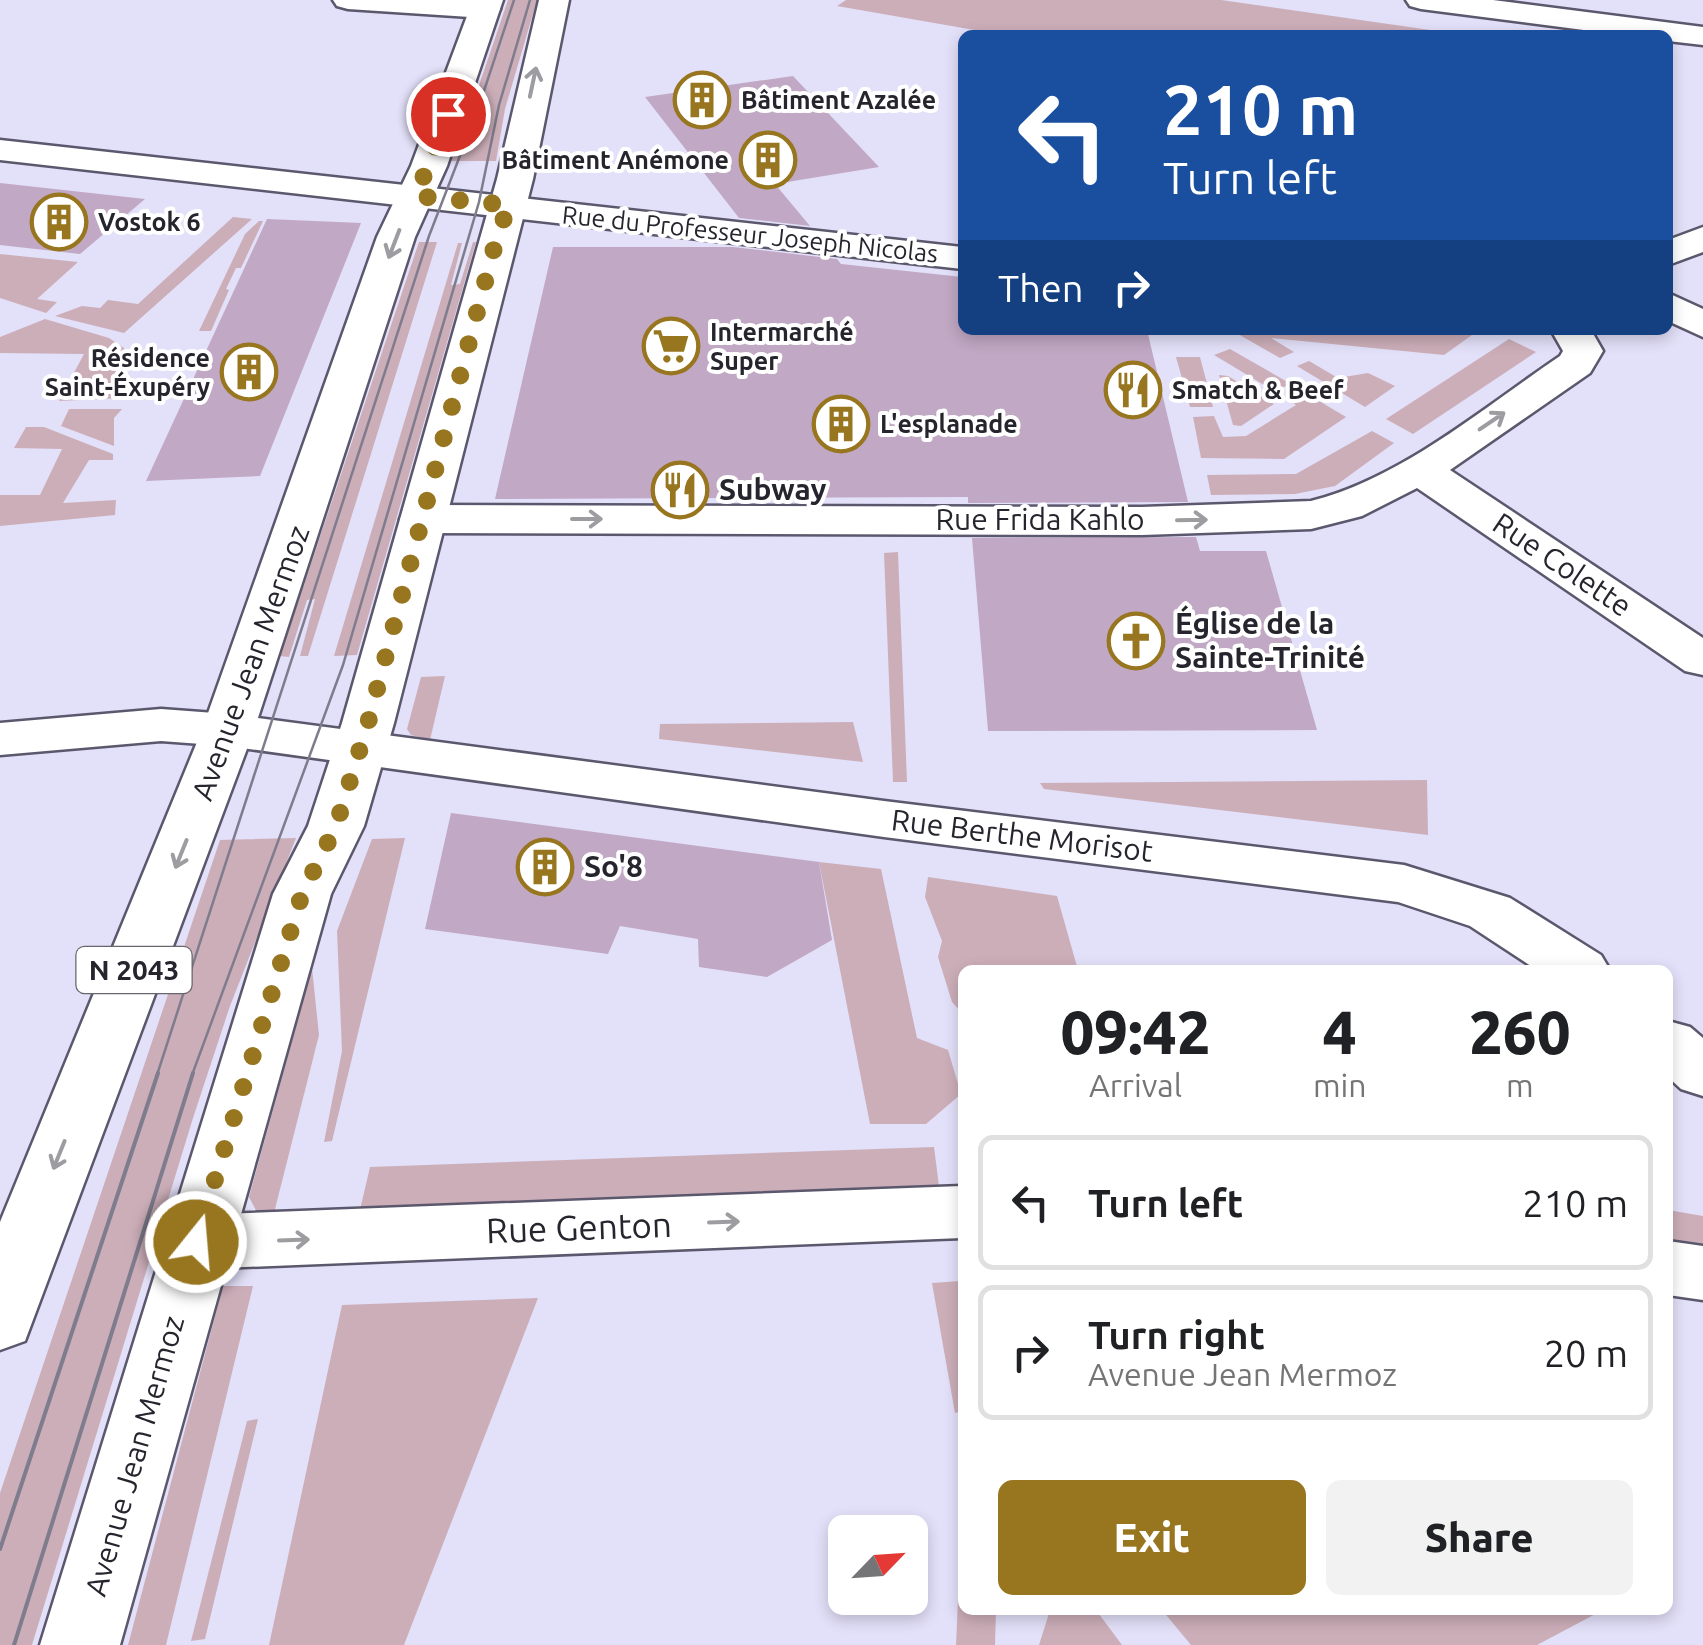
<!DOCTYPE html>
<html lang="en">
<head>
<meta charset="utf-8">
<style>
  :root { --surface:#fff; --page:#f2f2f2; --text:#202124; --muted:#757577; --line:#e0e0e0; --accent:#98761f }
  body { margin:0; font-family:Ubuntu,sans-serif; background:var(--page); color:var(--text); height:100vh; display:flex; flex-direction:column; font-size:38px; white-space:nowrap }
  * { box-sizing:border-box; margin:0 }
  p { font-size:32px; color:var(--muted) }
  .icon { flex:none; width:55px; height:55px; fill:none; stroke:currentColor; stroke-width:2; stroke-linecap:round; stroke-linejoin:round }
  .map { position:relative; flex:1; overflow:hidden }
  .sheet { position:absolute; left:958px; top:965px; width:715px; height:650px; display:flex; flex-direction:column; background:var(--surface); border-radius:15px; box-shadow:0 5px 15px #0003 }
  .sheet>* { flex:none }
  .hud { position:absolute; left:958px; top:30px; width:715px; height:305px; border-radius:15px; box-shadow:0 5px 15px #0003; background:#1a4fa0; color:#fff; overflow:hidden }
  .needle { width:65px; rotate:65deg }
  .tools { position:absolute; left:828px; top:1515px; display:grid; gap:20px }
  .tools a { display:grid; place-items:center; width:100px; height:100px; border-radius:15px; background:var(--surface); box-shadow:0 5px 15px #0003; font-size:50px }
  .pin { position:absolute; display:grid; place-items:center; width:85px; height:85px; color:#fff; margin:-42px; border:5px solid #fff; border-radius:50%; box-shadow:0 2px 10px #0007 }
  .me { position:absolute; width:110px; margin:-55px; rotate:17deg; stroke-linejoin:round; filter:drop-shadow(0 0 8px #0008) }
  .turn { display:flex; align-items:center; gap:35px; height:210px; padding:0 40px; font-size:45px }
  .turn .icon { width:130px; height:130px; stroke-width:2.5 }
  .turn b { display:block; font-size:70px; line-height:85px }
  .then { display:flex; align-items:center; height:95px; padding:0 40px; background:#0003; gap:20px; font-size:38px }
  .eta { display:flex; justify-content:space-evenly; align-items:center; height:170px; text-align:center }
  .eta b { font-size:60px; font-weight:800; line-height:70px }
  .cta { display:flex; gap:20px; margin-top:auto; padding:20px 40px }
  .cta a { flex:1; height:115px; border-radius:15px; background:var(--accent); color:#fff; font-size:40px; font-weight:800; line-height:115px; text-align:center }
  .cta a+a { background:var(--page); color:var(--text) }
  ul { padding:0; list-style:none }
  li { display:flex; align-items:center; gap:30px; height:135px; margin:0 20px 15px; padding:0 20px; border:5px solid var(--line); border-radius:15px }
  li div { flex:1 }
  li b { display:block; font-size:38px }
  li em { font-style:normal }
  .map>svg:first-child { display:block }
  .green { fill:#ccaeb9 }
  .building { fill:#c1a8c4 }
  .lines { fill:none; stroke-linecap:round; stroke-linejoin:round }
  .minor-casing { stroke:#5b586d; stroke-width:5 }
  .major-casing { stroke:#5b586d; stroke-width:5 }
  .minor { fill:#fff; fill-rule:evenodd }
  .major { fill:#fff; fill-rule:evenodd }
  .tram-far1 { stroke:#7e7c8d; stroke-width:2.5 }
  .tram { stroke:#7e7c8d; stroke-width:4 }
  .oneway { stroke:#9d9da1 }
  .route { stroke:#98761f; stroke-width:18; stroke-dasharray:0 32.4 }
  .labels { text-anchor:middle; stroke-width:8; stroke-linejoin:round; paint-order:stroke }
  .far-poi-label { font-size:25px; font-weight:bold; fill:#26252e; stroke:#fff; text-anchor:start }
  .far-street-label { font-size:25px; fill:#26252e; stroke:#fff }
  .shield { fill:#fff; stroke:#67666d; stroke-width:2.5 }
  .shield-label { font-size:28px; font-weight:bold; fill:#26252e }
  .poi-label { font-size:30px; font-weight:bold; fill:#26252e; stroke:#fff; text-anchor:start }
  .street-label { font-size:30px; fill:#26252e; stroke:#fff }
  .near-street-label { font-size:35px; fill:#26252e; stroke:#fff }
</style>
</head>
<body>
<div class="map">
<svg width="1703" height="1645" viewBox="0 0 1703 1645">
  <rect width="100%" height="100%" fill="#e3e0f9"/>
  <!-- green -->
  <g class="green">
    <path d="M508 0H537L505 109 496 161H447L474 100Z"/>
    <path d="M846 0H1221L1465 35H1003L837 6Z"/>
    <path d="M233 217 252 219 124 333 55 316 82 306 100 308 108 300 138 304Z"/>
    <path d="M259 221H263L241 268H236L226 289 229 290 211 331H199L245 234Z"/>
    <path d="M419 242H437L308 656H300L315 599 307 600 289 657 280 656Z"/>
    <path d="M473 242H476L357 655 334 656 458 243H462L451 285 460 284Z"/>
    <path d="M0 254 78 262 37 299 57 302 46 313 0 298Z"/>
    <path d="M45 319 109 338 124 348 128 384 120 398 59 401 84 354 0 353V337Z"/>
    <path d="M1231 330H1415L1472 335 1444 355 1271 338 1294 352 1280 358Z"/>
    <path d="M1509 339 1536 352 1413 434 1386 419Z"/>
    <path d="M1230 349 1291 384 1274 391 1214 355Z"/>
    <path d="M1176 357H1200L1213 407H1190Z"/>
    <path d="M1309 361 1338 378 1368 373 1395 386 1365 407 1297 366Z"/>
    <path d="M1219 375 1228 376 1274 404 1241 426 1233 425Z"/>
    <path d="M1304 392 1346 417 1284 459 1201 458 1193 417 1214 416 1223 437 1246 436 1296 405 1288 399Z"/>
    <path d="M69 409H122L114 418V446L61 426Z"/>
    <path d="M26 427H44L113 454V460H89L63 503 116 500 115 515 0 526V495H40L62 449 14 448Z"/>
    <path d="M1372 431 1394 443 1335 486 1295 494 1211 495 1207 475 1296 474Z"/>
    <path d="M898 552 907 782H893L884 553Z"/>
    <path d="M445 676 430 740 411 735 407 729 421 677Z"/>
    <path d="M853 722 863 762 659 739 660 724Z"/>
    <path d="M1427 780 1428 835 1044 789 1040 783Z"/>
    <path d="M296 838 230 1006 193 1118 32 1645H0V1493L220 840Z"/>
    <path d="M405 838 332 1141 324 1142 342 1051 337 931 372 839Z"/>
    <path d="M819 862 881 869 917 1038 948 1050 961 1094 926 1124H870Z"/>
    <path d="M928 877 1057 896 1078 970H962V1013L952 1002 938 957 942 941 925 897Z"/>
    <path d="M312 968 319 1035 272 1221 259 1216 249 1197Z"/>
    <path d="M934 1147 940 1194 359 1214 370 1167Z"/>
    <path d="M1668 1210 1703 1216V1260L1668 1255Z"/>
    <path d="M960 1281 962 1411 955 1413 932 1283Z"/>
    <path d="M223 1286H253L166 1645H128Z"/>
    <path d="M538 1298 404 1645H269L342 1305Z"/>
    <path d="M258 1419 205 1639 191 1641 247 1421Z"/>
    <path d="M961 1529 962 1610H996L995 1645H956Z"/>
    <path d="M1050 1610H1096L1122 1645H1039Z"/>
    <path d="M1162 1610H1603L1537 1645H1191Z"/>
  </g>
  <!-- building -->
  <g class="building">
    <path d="M793 76 879 167 775 184 810 226 739 218 645 97Z"/>
    <path d="M0 183 145 199 80 254 0 245Z"/>
    <path d="M267 219 361 223 260 476 146 481Z"/>
    <path d="M553 247H733L837 259 841 264 962 277V330H1147L1188 502 968 503V497L495 499Z"/>
    <path d="M1196 537 1200 551H1266L1317 730 988 731 972 538Z"/>
    <path d="M451 813 819 862 832 940 767 977 699 967 698 939 620 926 608 954 425 929Z"/>
  </g>
  <g class="lines">
    <!-- minor casing -->
    <g class="minor-casing">
      <g id="minor">
        <path d="M333 0H486L496 3 500 9 496 15 485 18 348 9 337 6Z"/>
        <path d="M1406 0H1493L1703 27V45L1668 41V35H1622L1421 9 1410 6Z"/>
        <path d="M0 140 962 247V269L0 160Z"/>
        <path d="M1703 227V252L1668 265V240Z"/>
        <path d="M1668 293 1703 309V337L1668 321Z"/>
        <path d="M1551 330H1591L1603 351 1590 373 1450 470 1703 638V675L1685 671 1417 488 1362 516 1311 529 1142 535 423 533 407 529 400 519 407 509 423 505 1142 507 1311 501C1402 478 1483 408 1560 356L1563 351Z"/>
        <path d="M161 709 228 714 884 801 1404 865 1510 898 1601 955 1610 970H1537L1470 926 1398 902 884 837 228 746 161 741 0 755V723Z"/>
        <path d="M1668 1021 1690 1027 1703 1038V1096L1681 1089 1668 1077Z"/>
        <path d="M962 1186V1238L196 1269 172 1261 162 1242 172 1223 196 1215Z"/>
        <path d="M1668 1241 1703 1246V1300L1668 1295Z"/>
      </g>
    </g>
    <!-- major casing -->
    <g class="major-casing">
      <g id="major">
        <path d="M473 0H503L447 166 415 237 254 730 25 1341 0 1350V1222L202 730 377 237 411 166Z"/>
        <path d="M539 0H569L533 179 394 723 364 826 331 894 120 1645H40L273 894 308 826 342 723 497 179Z"/>
      </g>
    </g>
    <!-- minor -->
    <use href="#minor" class="minor"/>
    <!-- major -->
    <use href="#major" class="major"/>
    <!-- tram-far1 -->
    <g class="tram-far1">
      <path d="M157 1075 429 236 478 109 514 0"/>
      <path d="M192 1075 343 665 479 202 499 105 530 0"/>
    </g>
    <!-- tram -->
    <g class="tram">
      <path d="M0 1549 158 1073"/>
      <path d="M14 1645 193 1073"/>
    </g>
  </g>
  <!-- one-way arrows -->
  <defs><path id="oneway-shaft" d="M-6 0H5M1.5-3L5.5 0L1.5 3" fill="none" stroke-width="1.6" stroke-linecap="round" stroke-linejoin="round" transform="scale(2.5)"/></defs>
  <g class="oneway">
    <use href="#oneway-shaft" transform="translate(533 82) rotate(-78)"/>
    <use href="#oneway-shaft" transform="translate(394 244) rotate(111)"/>
    <use href="#oneway-shaft" transform="translate(1492 421) rotate(-34)"/>
    <use href="#oneway-shaft" transform="translate(587 519)"/>
    <use href="#oneway-shaft" transform="translate(1192 520) rotate(-1)"/>
    <use href="#oneway-shaft" transform="translate(181 854) rotate(112)"/>
    <use href="#oneway-shaft" transform="translate(59 1155) rotate(112)"/>
    <use href="#oneway-shaft" transform="translate(724 1222) rotate(-2)"/>
    <use href="#oneway-shaft" transform="translate(294 1240) rotate(-2)"/>
  </g>
  <g class="lines">
    <!-- route -->
    <path class="route" d="M196 1242 302 894 336 826 368 723 497 237 509 205 416 196 448 114"/>
  </g>
  <!-- icons -->
  <defs>
    <g id="building-ring" transform="scale(2.875)"><circle r="9.5" fill="#fff" stroke="#98761f" stroke-width="1.5"/><path d="M-4-6H4V6H1V3H-1V6H-4ZM-2.5-4.3h1.7v1.8h-1.7ZM.8-4.3h1.7v1.8H.8ZM-2.5-1h1.7V.8h-1.7ZM.8-1h1.7V.8H.8Z" fill="#98761f"/></g>
    <g id="supermarket-ring" transform="scale(2.875)"><circle r="9.5" fill="#fff" stroke="#98761f" stroke-width="1.5"/><path d="M-6-5.5h2.5l.6 2H6L4.5 2H-2.5L-4.4-4H-6ZM-1.5 3.2a1.3 1.3 0 1 0 .1 0ZM3 3.2a1.3 1.3 0 1 0 .1 0Z" fill="#98761f"/></g>
    <g id="restaurant-ring" transform="scale(2.875)"><circle r="9.5" fill="#fff" stroke="#98761f" stroke-width="1.5"/><path d="M-5-6h1v4h1v-4h1v4h1v-4h1v5L-1.5 .5V6h-2V.5L-5-1ZM5-6V6H3V1.5H1.5Q1.5-4 5-6Z" fill="#98761f"/></g>
    <g id="church-ring" transform="scale(2.875)"><circle r="9.5" fill="#fff" stroke="#98761f" stroke-width="1.5"/><path d="M-1.2-6h2.4v3.5h3.3v2.4h-3.3V6h-2.4V-.1h-3.3v-2.4h3.3Z" fill="#98761f"/></g>
  </defs>
  <g fill-rule="evenodd">
    <use href="#building-ring" x="702" y="100"/>
    <use href="#building-ring" x="768" y="160"/>
    <use href="#building-ring" x="59" y="222"/>
    <use href="#supermarket-ring" x="671" y="346"/>
    <use href="#building-ring" x="249" y="372"/>
    <use href="#restaurant-ring" x="1133" y="390"/>
    <use href="#building-ring" x="841" y="424"/>
    <use href="#restaurant-ring" x="680" y="490"/>
    <use href="#church-ring" x="1136" y="641"/>
    <use href="#building-ring" x="545" y="867"/>
  </g>
  <g class="labels">
    <!-- far-poi labels -->
    <g class="far-poi-label">
      <text x="741" y="109">Bâtiment Azalée</text>
      <text x="729" y="169" text-anchor="end">Bâtiment Anémone</text>
      <text x="98" y="231">Vostok 6</text>
      <text x="710" y="341">Intermarché<tspan x="710" dy="29">Super</tspan></text>
      <text x="210" y="367" text-anchor="end">Résidence<tspan x="210" dy="29">Saint-Éxupéry</tspan></text>
      <text x="1172" y="399">Smatch &amp; Beef</text>
      <text x="880" y="433">L'esplanade</text>
    </g>
    <!-- far-street labels -->
    <g class="far-street-label">
      <text transform="translate(750 234) rotate(6)" y="9">Rue du Professeur Joseph Nicolas</text>
    </g>
    <!-- shield labels -->
    <rect class="shield" x="76.5" y="947" width="115" height="46" rx="8"/>
    <g class="shield-label">
      <text x="134" y="980">N 2043</text>
    </g>
    <!-- poi labels -->
    <g class="poi-label">
      <text x="719" y="500">Subway</text>
      <text x="1175" y="634">Église de la<tspan x="1175" dy="34">Sainte-Trinité</tspan></text>
      <text x="584" y="877">So'8</text>
    </g>
    <!-- street labels -->
    <g class="street-label">
      <text x="1040" y="530">Rue Frida Kahlo</text>
      <text transform="translate(1562 565) rotate(34)" y="10">Rue Colette</text>
      <text transform="translate(251 663) rotate(-70)" y="10">Avenue Jean Mermoz</text>
      <text transform="translate(1022 836) rotate(7)" y="10">Rue Berthe Morisot</text>
      <text transform="translate(135 1456) rotate(-74)" y="10">Avenue Jean Mermoz</text>
    </g>
    <!-- near-street labels -->
    <g class="near-street-label">
      <text transform="translate(579 1228) rotate(-2)" y="12">Rue Genton</text>
    </g>
  </g>
</svg>
<div class="tools">
<a><svg class="needle" viewBox="-14 -14 28 28"><path d="M0-13l5 13h-10z" fill="#e53935"/><path d="M0 13l5-13h-10z" fill="#757577"/></svg></a>
</div>
<div class="pin" style="left:448px;top:114px;background:#d93025"><svg class="icon" aria-label="arrive" viewBox="0 0 24 24"><path d="M6 21V4h12l-3 4 3 4H6"/></svg></div>
<svg class="me" style="left:196px;top:1242px" viewBox="-20 -20 40 40"><circle r="17" fill="#98761f" stroke="#fff" stroke-width="3"/><path d="M0-11L8 9 0 5-8 9z" fill="#fff"/></svg>
<div class="hud">
<div class="turn"><svg class="icon" aria-label="left" viewBox="0 0 24 24"><path d="M17 20v-9H6M10 6l-5 5 5 5"/></svg><div><b>210 m</b>Turn left</div></div>
<div class="then">Then<svg class="icon" aria-label="right" viewBox="0 0 24 24"><path d="M7 20v-9h11M14 6l5 5-5 5"/></svg></div>
</div>
<section class="sheet">
<div class="eta">
<div><b>09:42</b><p>Arrival</p></div>
<div><b>4</b><p>min</p></div>
<div><b>260</b><p>m</p></div>
</div>
<ul>
<li><svg class="icon" aria-label="left" viewBox="0 0 24 24"><path d="M17 20v-9H6M10 6l-5 5 5 5"/></svg><div><b>Turn left</b></div><em>210 m</em></li>
<li><svg class="icon" aria-label="right" viewBox="0 0 24 24"><path d="M7 20v-9h11M14 6l5 5-5 5"/></svg><div><b>Turn right</b><p>Avenue Jean Mermoz</p></div><em>20 m</em></li>
</ul>
<div class="cta"><a>Exit</a><a>Share</a></div>
</section>
</div>
</body>
</html>
